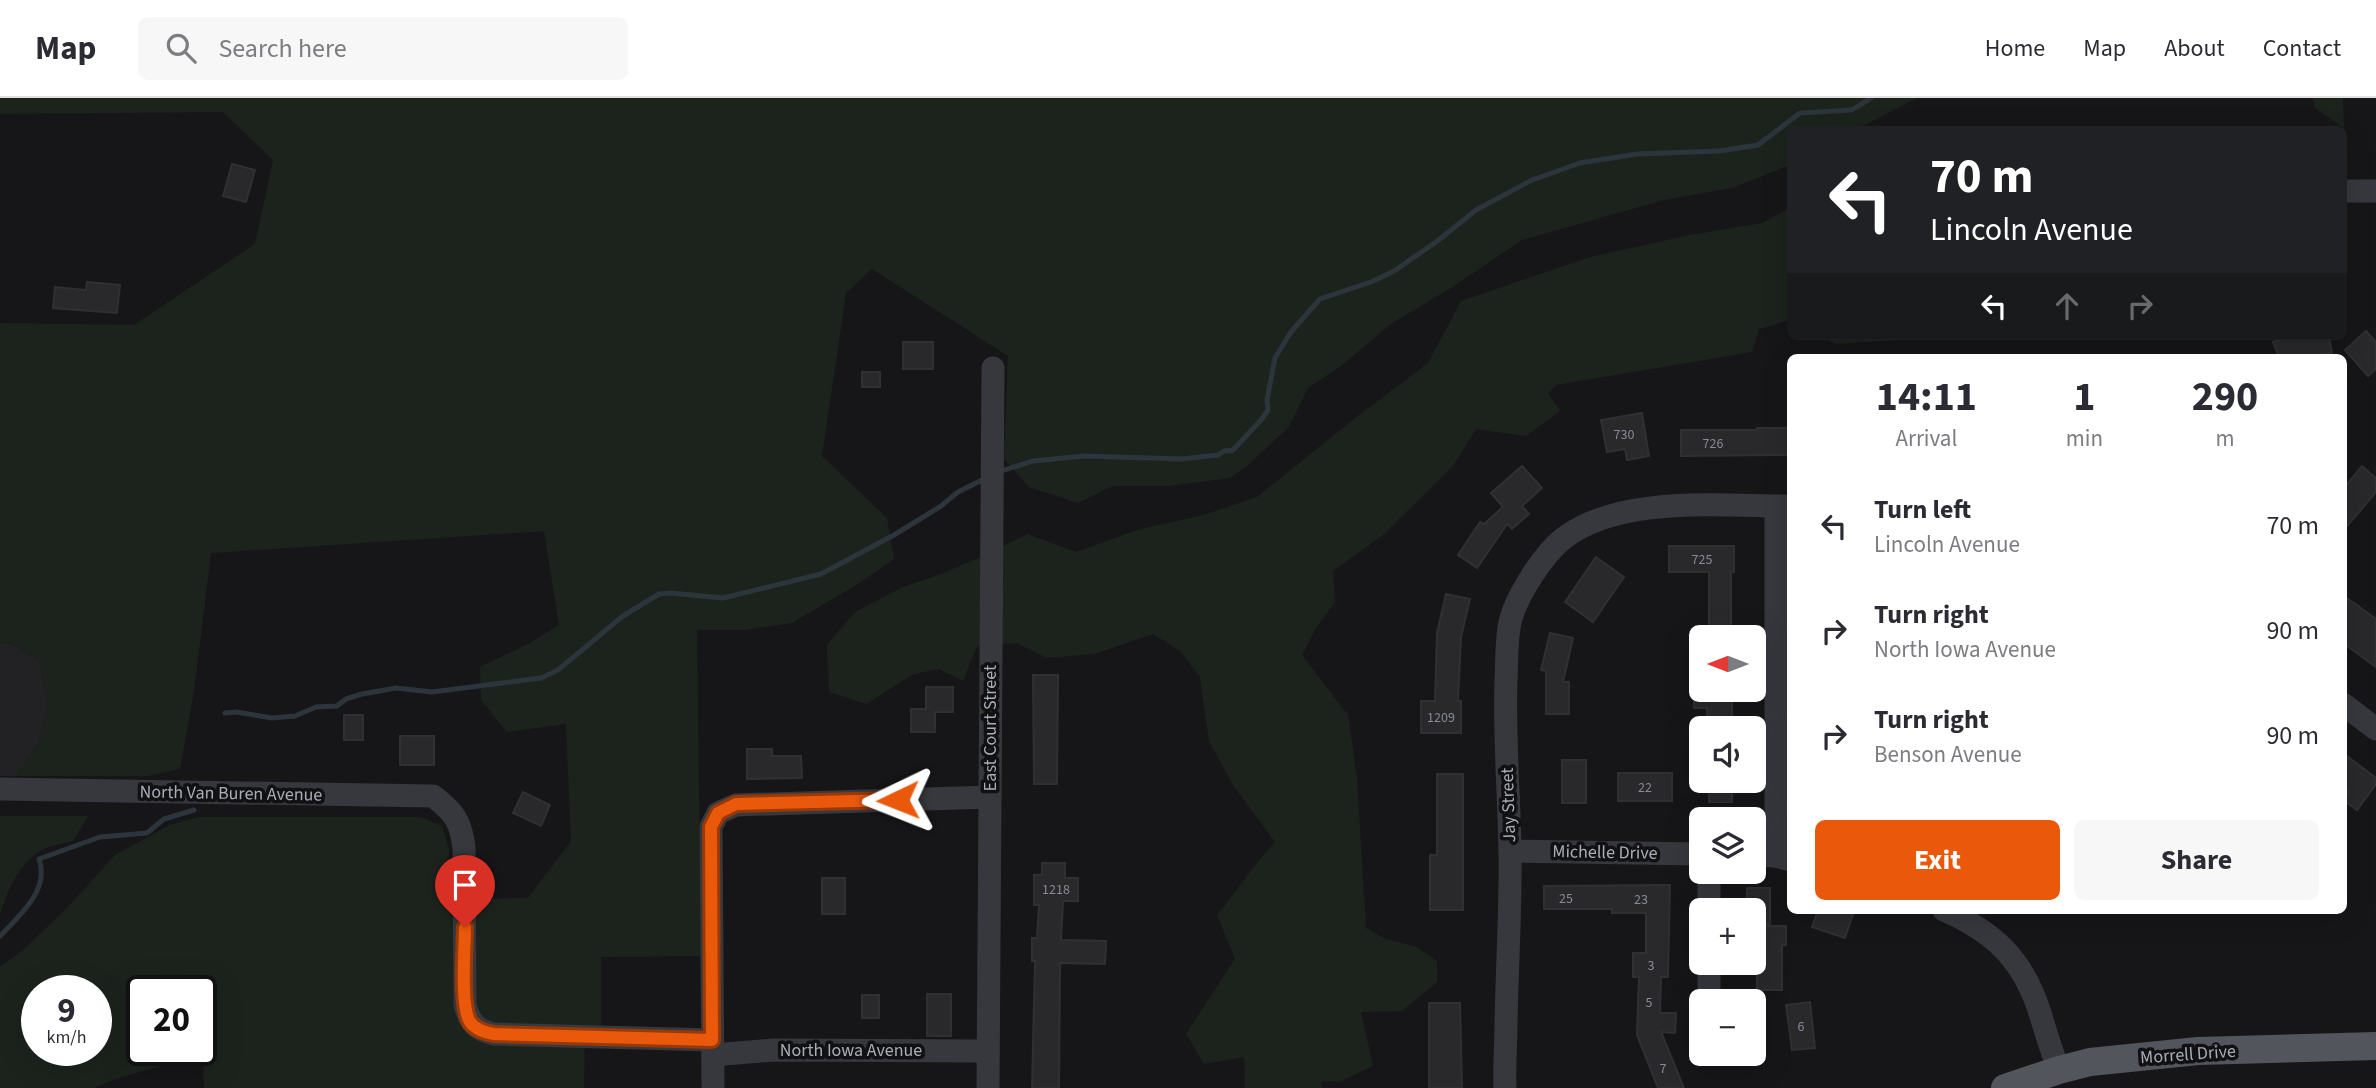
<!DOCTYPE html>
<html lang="en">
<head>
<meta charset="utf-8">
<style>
  :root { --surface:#fff; --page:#f7f7f7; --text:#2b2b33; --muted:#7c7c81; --line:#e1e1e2; --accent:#ea580c }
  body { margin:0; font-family:"Source Sans 3",sans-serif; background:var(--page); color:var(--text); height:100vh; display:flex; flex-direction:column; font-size:26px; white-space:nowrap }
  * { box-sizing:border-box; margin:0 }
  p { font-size:23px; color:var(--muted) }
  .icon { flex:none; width:38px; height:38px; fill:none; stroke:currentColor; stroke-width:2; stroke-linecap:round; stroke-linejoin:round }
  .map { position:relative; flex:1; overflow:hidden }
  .side { position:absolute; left:1787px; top:256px; width:560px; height:560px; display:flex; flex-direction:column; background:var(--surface); border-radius:10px; box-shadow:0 7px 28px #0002 }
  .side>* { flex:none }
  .banner { position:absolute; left:1787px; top:28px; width:560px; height:214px; border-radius:10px; box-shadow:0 7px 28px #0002; background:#202124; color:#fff; overflow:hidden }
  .needle { width:46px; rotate:270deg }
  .tools { position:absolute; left:1689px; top:527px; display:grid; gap:14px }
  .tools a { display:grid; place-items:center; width:77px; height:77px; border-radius:10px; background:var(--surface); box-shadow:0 7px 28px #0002; font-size:35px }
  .speed { position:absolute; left:21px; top:877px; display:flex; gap:14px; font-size:35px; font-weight:700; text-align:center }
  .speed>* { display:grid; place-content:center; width:91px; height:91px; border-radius:50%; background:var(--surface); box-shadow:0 7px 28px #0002; line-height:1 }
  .speed small { font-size:18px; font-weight:400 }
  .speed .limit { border:4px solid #111; border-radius:10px; background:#fff; color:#111 }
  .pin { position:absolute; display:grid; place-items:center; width:60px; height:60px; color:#fff; margin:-72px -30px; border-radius:50% 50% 50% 0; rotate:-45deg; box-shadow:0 0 7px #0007 }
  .pin .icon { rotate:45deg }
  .me { position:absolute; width:77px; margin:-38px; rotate:268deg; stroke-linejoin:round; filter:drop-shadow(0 0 5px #0008) }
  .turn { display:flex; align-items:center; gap:24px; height:147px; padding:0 28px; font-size:32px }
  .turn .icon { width:91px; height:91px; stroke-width:2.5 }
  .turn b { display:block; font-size:49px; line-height:60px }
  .lanes { display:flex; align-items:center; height:66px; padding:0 28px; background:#0003; justify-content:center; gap:35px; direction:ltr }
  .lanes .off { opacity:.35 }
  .eta { display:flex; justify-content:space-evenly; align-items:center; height:119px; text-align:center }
  .eta b { font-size:42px; font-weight:700; line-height:49px }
  .cta { display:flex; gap:14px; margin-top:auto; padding:14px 28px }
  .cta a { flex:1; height:80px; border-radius:10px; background:var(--accent); color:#fff; font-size:28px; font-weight:700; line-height:80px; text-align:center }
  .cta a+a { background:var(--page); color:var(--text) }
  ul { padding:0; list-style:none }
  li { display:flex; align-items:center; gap:21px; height:105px; padding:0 28px }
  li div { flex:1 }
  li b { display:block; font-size:26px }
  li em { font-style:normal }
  header { display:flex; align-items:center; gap:42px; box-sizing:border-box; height:98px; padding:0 35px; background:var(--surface); border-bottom:2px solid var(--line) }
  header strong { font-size:33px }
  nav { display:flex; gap:38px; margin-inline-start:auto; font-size:24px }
  .search { width:490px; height:63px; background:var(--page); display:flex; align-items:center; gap:18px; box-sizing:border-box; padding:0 24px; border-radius:10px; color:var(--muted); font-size:26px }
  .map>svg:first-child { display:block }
  .built { fill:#222225 }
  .green { fill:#1c231d; fill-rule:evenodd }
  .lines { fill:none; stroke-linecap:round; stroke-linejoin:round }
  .stream { stroke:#2c353c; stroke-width:5 }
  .building { fill:#29292c; stroke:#303034; stroke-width:2 }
  .minor { stroke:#37383d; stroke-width:23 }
  .major { stroke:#53555c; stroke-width:28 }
  .route-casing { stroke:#983908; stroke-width:18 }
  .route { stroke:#ea580c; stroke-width:12 }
  .labels { text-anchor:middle; stroke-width:7; stroke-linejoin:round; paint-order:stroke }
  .number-label { font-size:14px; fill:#888b94 }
  .street-label { font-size:18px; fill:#a8adb8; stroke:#111113 }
</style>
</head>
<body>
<header>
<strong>Map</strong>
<div class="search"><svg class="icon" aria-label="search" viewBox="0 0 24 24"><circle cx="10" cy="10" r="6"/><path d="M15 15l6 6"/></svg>Search here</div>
<nav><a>Home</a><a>Map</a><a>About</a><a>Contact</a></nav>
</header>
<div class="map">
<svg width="2376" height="990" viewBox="0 0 2376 990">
  <rect width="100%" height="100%" fill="#161618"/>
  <!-- built -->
  <path class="built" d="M0 545 12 546 39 562 48 607 39 644 17 678H0Z"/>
  <!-- green -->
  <g class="green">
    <path d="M0 0H1917L1857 31 1790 32V67L1732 90 1664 102 1522 142 1451 190 1392 225 1341 268 1308 290 1289 329 1248 367 1230 380 1168 388H1113L1078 405 1029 389 1004 361 1008 258 872 171 846 195 822 358 887 420 894 461 858 486 792 525 744 532H697L701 858 601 859V928L585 930 584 990H204L203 956 115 981 94 990H0V869L23 852 65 812 115 757 170 727 198 719H420L442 728 449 751 448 801 528 800 571 743 566 626 507 634 481 602 480 569 530 545 559 527 544 433 211 455 194 593 180 671 148 678H17L39 644 48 607 39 562 12 546 0 545V225L134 227 255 146 273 62 223 14 0 16ZM37 892H96V952H37ZM142 892H201V952H142Z"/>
    <path d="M2313 0H2343L2344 30 2315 10Z"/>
    <path d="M1790 110V222L1759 231 1752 254 1556 287 1548 295 1560 313 1526 338 1476 331 1453 368 1383 437 1333 473 1335 504 1316 530 1302 557 1348 617 1357 680 1366 830 1386 841 1417 849 1437 863V884L1402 913 1361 914 1373 968 1339 984 1321 983 1322 990H1245L1244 959 1204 966 1186 936 1235 861 1217 817C1237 793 1253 767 1275 744L1233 687 1209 643 1200 579 1180 553 1153 536 1095 556 1047 560 1016 545 977 548 963 583 939 571 914 576 866 606 829 594 827 547 855 514 903 489 941 476 992 454 1027 436 1076 454 1140 431 1204 417 1257 399 1359 317 1428 265 1461 203 1590 159 1690 137 1762 125Z"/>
    <path d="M1820 238H1926L1927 240 1836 246Z"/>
    <path d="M0 718H88L73 743C64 745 54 747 46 750 20 762 7 792 0 817Z"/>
  </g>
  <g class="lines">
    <!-- stream -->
    <g class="stream">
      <path d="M998 374 1033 363 1084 358 1182 361 1218 357 1224 353 1233 352 1261 322 1268 312 1267 302 1275 260 1291 234 1320 201 1371 184 1394 173 1436 144 1476 112 1532 82 1580 65 1637 56 1719 53 1758 47 1800 15 1852 12 1871 0"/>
      <path d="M225 615 236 614 272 620 295 618 316 609 337 608 346 601 362 596 396 590 432 594 541 580 558 572 623 518 659 496 670 495 723 500 821 476 894 437 941 408 958 394 986 380"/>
      <path d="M0 838C20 817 50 792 39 761L100 739 147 735 164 721 194 712"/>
    </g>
  </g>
  <!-- building -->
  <g class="building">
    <path d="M232 66 255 72 246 104 223 98Z"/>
    <path d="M87 184 120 187 117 215 53 210 55 189 86 192Z"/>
    <path d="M2366 233 2376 244V271L2368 278 2345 252Z"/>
    <path d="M2289 238H2329L2332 255 2303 259H2279L2273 244Z"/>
    <rect x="903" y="244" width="30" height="27"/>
    <rect x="862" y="274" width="18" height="15"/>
    <path d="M1642 315 1649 358 1627 362 1625 351 1607 354 1601 322Z"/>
    <path d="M1757 330H1790V357L1681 358V332H1757Z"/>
    <path d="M1522 368 1542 390 1522 408 1529 416 1512 431 1507 426 1477 470 1458 457 1480 424 1484 426 1503 409 1491 395Z"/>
    <path d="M2362 368 2376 380V394L2343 433V391Z"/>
    <path d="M1669 448H1734V474H1731V528H1709V474H1669Z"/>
    <path d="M1596 459 1624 479 1593 524 1565 504Z"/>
    <path d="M1446 496 1470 501 1461 539 1458 603H1461V635H1421V603H1435L1437 535Z"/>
    <path d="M2343 497 2376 521V569L2343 545Z"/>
    <path d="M1550 535 1573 540 1563 584H1569V616H1546V573L1541 572Z"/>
    <path d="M1033 577H1058L1057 686H1034Z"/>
    <path d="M926 589H953V614H935V634H911V611H926Z"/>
    <path d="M1694 594H1732V630H1707V610H1694Z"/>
    <rect x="344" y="617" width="19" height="25"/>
    <rect x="400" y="638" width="34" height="29"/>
    <path d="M747 651H772V658H801L802 680 747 681Z"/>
    <path d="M2343 655 2376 680V686L2357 712 2343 702 2349 692 2343 688Z"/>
    <rect x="1562" y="662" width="24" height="43"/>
    <rect x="1618" y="675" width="54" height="28"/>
    <path d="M1437 676H1463V812H1430V757H1437Z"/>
    <rect x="1709" y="682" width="23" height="22"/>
    <path d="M523 694 550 707 541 728 513 715Z"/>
    <path d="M1042 765H1065V780H1078V803H1063L1061 842 1106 843 1105 866 1060 865 1059 990H1032L1035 863H1032V840H1037L1039 807H1034V777H1042Z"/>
    <rect x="822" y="780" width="23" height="36"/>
    <path d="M1670 787 1668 879H1661L1660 915H1676L1675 935 1661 934 1684 990H1658L1637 937 1639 879H1633V855H1646V815H1612V811H1544V788Z"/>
    <path d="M1747 790H1770V826H1754V812H1747Z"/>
    <path d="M1818 812H1842L1853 816 1845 840 1812 829Z"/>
    <path d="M1761 828H1786V847H1782V892H1757V853H1761Z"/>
    <rect x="927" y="896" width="24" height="42"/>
    <rect x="862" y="897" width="17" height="23"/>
    <path d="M1810 904 1815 950 1792 952 1786 907Z"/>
    <path d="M1429 905H1460L1462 990H1429Z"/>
  </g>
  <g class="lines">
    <!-- minor -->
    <g class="minor">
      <path d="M2343 93H2376"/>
      <path d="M1776 408V758"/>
      <path d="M2343 606 2376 631"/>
      <path d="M0 691 433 698C454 714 461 723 464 750L465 907C470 925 476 932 494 936L712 942"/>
      <path d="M1510 753 1701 756"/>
      <path d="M1754 757 1776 758 1790 762"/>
      <path d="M1709 774V812"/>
      <path d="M1944 812C1994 834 2023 861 2040 915 2046 934 2051 953 2059 972"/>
      <path d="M1709 864V903"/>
      <path d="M713 957 774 952 988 953"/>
      <path d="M713 990 711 729 718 715 736 707 990 699"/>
      <path d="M988 990 993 270"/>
      <path d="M1505 990C1504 969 1506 948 1506 926 1507 868 1511 810 1510 752 1509 695 1504 639 1506 582 1507 563 1506 543 1510 524 1516 499 1543 456 1564 440 1620 397 1722 408 1790 408"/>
    </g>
    <!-- major -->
    <path class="major" d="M2005 990 2059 972 2090 964 2198 953 2376 948"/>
  </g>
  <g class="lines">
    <!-- route casing -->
    <g class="route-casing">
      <path id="route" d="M465 829C465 849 460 908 470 924 476 932 484 934 494 936L712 942 711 729 718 715 736 706 898 702"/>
    </g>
    <!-- route -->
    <use href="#route" class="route"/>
  </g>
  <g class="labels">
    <!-- number labels -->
    <g class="number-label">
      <text x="1624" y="341">730</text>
      <text x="1713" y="350">726</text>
      <text x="1702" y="466">725</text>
      <text x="1441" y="624">1209</text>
      <text x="1645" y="694">22</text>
      <text x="1056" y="796">1218</text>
      <text x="1566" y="805">25</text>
      <text x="1641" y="806">23</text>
      <text x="1651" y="872">3</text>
      <text x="1649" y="909">5</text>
      <text x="1801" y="933">6</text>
      <text x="1663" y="975">7</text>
    </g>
    <!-- street labels -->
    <g class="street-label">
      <text transform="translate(990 630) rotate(-90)" y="6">East Court Street</text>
      <text transform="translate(231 695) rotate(1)" y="6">North Van Buren Avenue</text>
      <text transform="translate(1508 707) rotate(-92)" y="6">Jay Street</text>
      <text transform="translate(1605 754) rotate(1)" y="6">Michelle Drive</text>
      <text x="851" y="958">North Iowa Avenue</text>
      <text transform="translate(2188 956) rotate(-4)" y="6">Morrell Drive</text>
    </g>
  </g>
</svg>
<div class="tools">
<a><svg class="needle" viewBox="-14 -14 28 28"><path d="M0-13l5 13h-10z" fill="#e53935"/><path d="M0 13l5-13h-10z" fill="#7c7c81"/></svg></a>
<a><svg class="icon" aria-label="sound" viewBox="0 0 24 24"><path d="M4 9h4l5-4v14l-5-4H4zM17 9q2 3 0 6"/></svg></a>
<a><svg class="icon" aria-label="layers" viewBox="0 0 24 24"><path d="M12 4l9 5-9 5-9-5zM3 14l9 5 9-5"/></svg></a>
<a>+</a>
<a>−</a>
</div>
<div class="speed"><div>9<small>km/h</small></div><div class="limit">20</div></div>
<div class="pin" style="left:465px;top:829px;background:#d93025"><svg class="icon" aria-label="arrive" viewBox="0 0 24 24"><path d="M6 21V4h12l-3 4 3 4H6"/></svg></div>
<svg class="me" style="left:898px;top:702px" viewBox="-20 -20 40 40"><path d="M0-17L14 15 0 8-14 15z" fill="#ea580c" stroke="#fff" stroke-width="4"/></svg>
<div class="banner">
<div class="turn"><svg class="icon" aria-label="left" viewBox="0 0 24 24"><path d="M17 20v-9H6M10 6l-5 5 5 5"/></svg><div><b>70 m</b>Lincoln Avenue</div></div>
<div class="lanes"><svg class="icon" aria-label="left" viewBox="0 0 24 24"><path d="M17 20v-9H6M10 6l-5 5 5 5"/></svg><svg class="icon off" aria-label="ahead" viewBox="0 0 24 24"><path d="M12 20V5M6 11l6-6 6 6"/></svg><svg class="icon off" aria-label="right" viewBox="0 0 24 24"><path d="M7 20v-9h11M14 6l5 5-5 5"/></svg></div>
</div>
<section class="side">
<div class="eta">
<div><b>14:11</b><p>Arrival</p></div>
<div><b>1</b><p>min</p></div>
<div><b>290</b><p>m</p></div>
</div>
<ul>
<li><svg class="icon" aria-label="left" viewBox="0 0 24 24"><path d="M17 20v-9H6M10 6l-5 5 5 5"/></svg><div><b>Turn left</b><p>Lincoln Avenue</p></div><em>70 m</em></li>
<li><svg class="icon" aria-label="right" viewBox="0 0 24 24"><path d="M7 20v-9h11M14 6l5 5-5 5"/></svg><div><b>Turn right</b><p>North Iowa Avenue</p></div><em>90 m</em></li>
<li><svg class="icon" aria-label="right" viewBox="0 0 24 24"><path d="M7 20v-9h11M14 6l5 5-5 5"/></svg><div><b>Turn right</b><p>Benson Avenue</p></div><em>90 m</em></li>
</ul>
<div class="cta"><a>Exit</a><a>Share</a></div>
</section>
</div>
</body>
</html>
